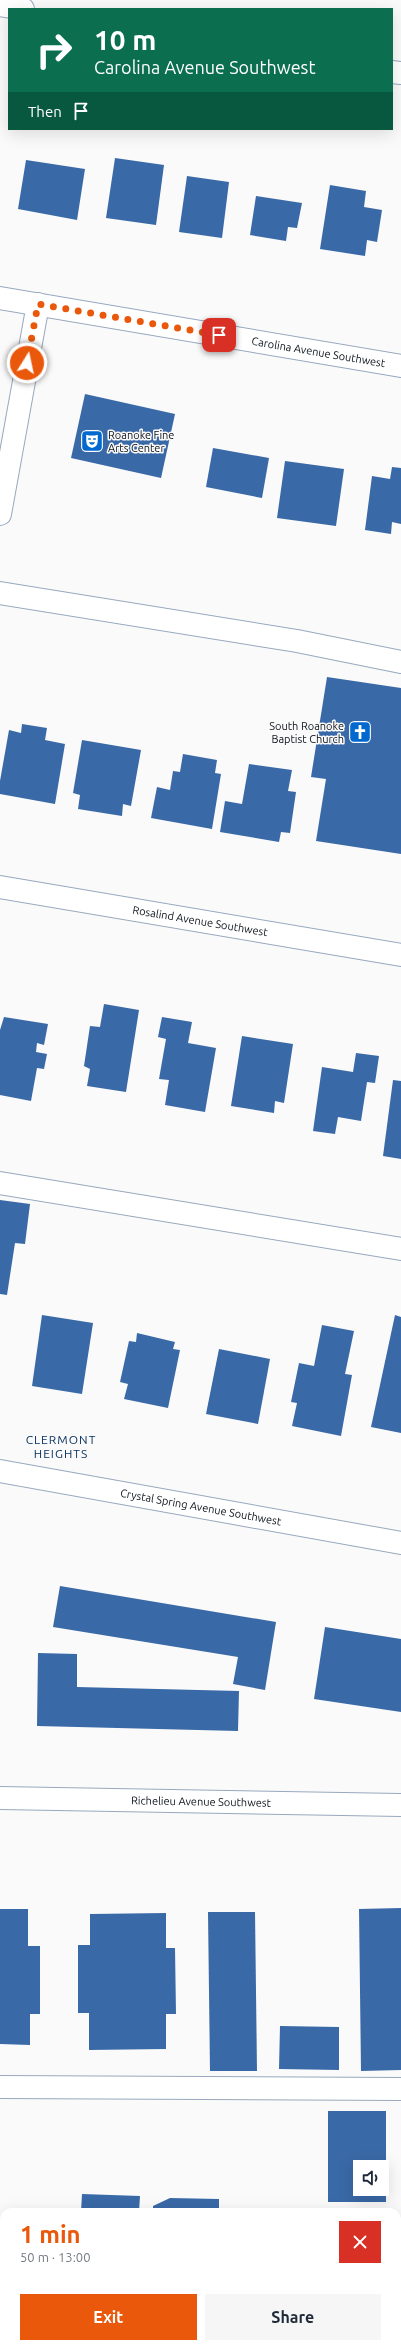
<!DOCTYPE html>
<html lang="en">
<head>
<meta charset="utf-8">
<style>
  :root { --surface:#fff; --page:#f6f6f7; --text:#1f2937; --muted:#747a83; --accent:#ea580c }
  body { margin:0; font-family:Ubuntu,sans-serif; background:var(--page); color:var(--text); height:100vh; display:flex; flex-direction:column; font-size:15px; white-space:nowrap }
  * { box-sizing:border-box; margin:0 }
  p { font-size:13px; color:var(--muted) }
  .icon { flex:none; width:22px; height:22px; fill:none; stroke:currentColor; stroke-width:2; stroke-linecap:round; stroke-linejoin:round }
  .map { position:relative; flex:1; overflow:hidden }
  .side { position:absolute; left:0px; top:2208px; width:401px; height:140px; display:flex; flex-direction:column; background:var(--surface); border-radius:12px 12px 0 0; box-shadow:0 4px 16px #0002 }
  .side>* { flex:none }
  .banner { position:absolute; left:8px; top:8px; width:385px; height:122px; border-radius:0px; box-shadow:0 4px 16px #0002; background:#0b6e4f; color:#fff; overflow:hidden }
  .tools { position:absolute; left:353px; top:2160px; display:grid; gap:8px }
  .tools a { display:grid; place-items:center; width:36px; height:36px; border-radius:0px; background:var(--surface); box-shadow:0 4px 16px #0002; font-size:20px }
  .pin { position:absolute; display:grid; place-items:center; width:34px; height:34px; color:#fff; margin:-17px; border-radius:8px; box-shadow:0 2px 6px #0006 }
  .me { position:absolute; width:44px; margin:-22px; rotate:10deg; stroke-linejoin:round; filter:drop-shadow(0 0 3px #0008) }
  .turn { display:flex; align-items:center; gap:14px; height:84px; padding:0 20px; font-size:18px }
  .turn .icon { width:52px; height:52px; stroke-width:2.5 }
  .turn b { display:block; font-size:28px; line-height:34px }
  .then { display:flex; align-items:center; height:38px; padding:0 20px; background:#0003; gap:8px; font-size:15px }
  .round { display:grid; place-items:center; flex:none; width:42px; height:42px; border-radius:0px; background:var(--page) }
  .headline { display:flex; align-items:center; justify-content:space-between; height:68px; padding:0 20px }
  h1 { font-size:24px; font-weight:600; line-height:30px; color:var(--accent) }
  .button { display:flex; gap:8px; margin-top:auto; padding:8px 20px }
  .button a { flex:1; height:46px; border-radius:0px; background:var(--accent); color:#fff; font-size:16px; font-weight:600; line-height:46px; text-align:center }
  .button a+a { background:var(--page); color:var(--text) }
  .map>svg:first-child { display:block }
  .building { fill:#3a69a7; fill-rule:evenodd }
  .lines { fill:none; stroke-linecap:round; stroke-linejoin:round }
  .minor-casing { stroke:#98a8be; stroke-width:24 }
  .minor { stroke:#fff; stroke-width:22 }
  .route { stroke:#ea580c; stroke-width:7; stroke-dasharray:0 12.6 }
  .labels { text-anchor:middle; stroke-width:3; stroke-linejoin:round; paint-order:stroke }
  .street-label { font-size:11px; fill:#0d131a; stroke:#fafafa }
  .poi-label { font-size:11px; fill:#0d131a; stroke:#fafafa; text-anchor:start }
  .neighbourhood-label { font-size:12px; letter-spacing:1px; fill:#012b5d; stroke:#fafafa }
</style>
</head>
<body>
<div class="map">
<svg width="401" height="2348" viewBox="0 0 401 2348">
  <rect width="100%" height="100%" fill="#fafafa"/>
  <!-- building -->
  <g class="building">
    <path d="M115 158 164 165 156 225 106 218Z"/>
    <path d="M26 160 85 169 77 220 18 209Z"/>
    <path d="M187 176 229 182 222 238 179 232Z"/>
    <path d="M330 185 366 191 364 207 382 210 377 242 367 240 365 256 320 249Z"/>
    <path d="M256 196 302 203 297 228 288 227 286 241 250 235Z"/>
    <path d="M85 394 175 414 161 478 71 458Z"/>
    <path d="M213 448 269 458 262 498 206 487Z"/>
    <path d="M285 461 344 469 336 526 277 518Z"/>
    <path d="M392 467 401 468V524L392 522 391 534 365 530 372 476 390 479Z"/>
    <path d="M327 677 401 688V854L316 841 326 779 311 777Z"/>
    <path d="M22 724 47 728 45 740 65 744 55 804 0 794V781L9 730 21 733Z"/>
    <path d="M82 740 141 750 131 806 123 804 122 816 78 809 80 795 73 793Z"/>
    <path d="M183 754 217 760 215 773 221 774 212 829 151 818 157 787 170 790 173 771 180 772Z"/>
    <path d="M249 764 292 770 288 791 296 792 290 833 281 832 279 842 220 832 225 801 242 804Z"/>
    <path d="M104 1004 139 1010 126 1092 87 1086 90 1069 84 1066 90 1026 100 1027Z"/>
    <path d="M4 1017 48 1024 44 1045 37 1043 36 1052 47 1054 44 1069 37 1068 31 1101 0 1095V1030Z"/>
    <path d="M162 1017 192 1022 188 1043 216 1048 205 1112 165 1105 169 1080 159 1079 166 1039 158 1037Z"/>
    <path d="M242 1036 293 1044 284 1103 275 1101 274 1113 231 1106Z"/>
    <path d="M356 1053 379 1056 375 1083 367 1082 361 1121 338 1117 335 1134 313 1131 322 1067 353 1072Z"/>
    <path d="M393 1080 401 1081V1159L383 1156Z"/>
    <path d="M0 1200 30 1204 25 1244 15 1243 7 1295 0 1294Z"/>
    <path d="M42 1315 93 1323 82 1394 32 1386Z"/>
    <path d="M395 1315 401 1317V1433L371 1427Z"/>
    <path d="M322 1325 354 1331 345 1374 352 1375 341 1436 292 1426 297 1403 291 1402 299 1363 314 1366Z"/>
    <path d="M137 1333 175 1342 173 1349 180 1350 168 1408 124 1399 128 1384 120 1382 129 1341 136 1342Z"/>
    <path d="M219 1349 270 1359 258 1424 206 1414Z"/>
    <path d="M60 1586 276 1622 265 1690 233 1684 238 1657 53 1627Z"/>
    <path d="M325 1627 401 1639V1712L314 1699Z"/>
    <path d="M38 1653 77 1654V1687L239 1691 238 1731 37 1726Z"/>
    <path d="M401 1908V2070L361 2071 359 1909Z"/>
    <path d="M0 1909H28V1946H40V2014H30V2045L0 2044Z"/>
    <path d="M208 1912H255L257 2071H210Z"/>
    <path d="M166 1913V1948H175L176 2014H166V2049L89 2050V2013H78V1945H90V1914Z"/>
    <path d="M280 2026 339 2027V2070L279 2069Z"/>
    <path d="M328 2111H386V2202H328ZM360 2167H382V2189H360Z"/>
    <path d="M82 2194 140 2196 139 2212H81Z"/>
    <path d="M170 2198 219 2199V2212H153V2206Z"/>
    <path d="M0 2219 4 2220V2290H0Z"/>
    <rect x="397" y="2229" width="4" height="56"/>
  </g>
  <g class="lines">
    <!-- minor casing -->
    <g class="minor-casing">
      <g id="minor">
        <path d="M0 5 23 9"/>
        <path d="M392 72 401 73"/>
        <path id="s1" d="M0 298 401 366"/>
        <path d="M0 514 38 304"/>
        <path d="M0 593 297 641 401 662"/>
        <path id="s2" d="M0 887 401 955"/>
        <path d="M0 1183 401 1249"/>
        <path id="s3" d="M0 1471 401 1543"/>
        <path id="s4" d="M0 1798 401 1805"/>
        <path d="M0 2087 401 2089"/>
      </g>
    </g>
    <!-- minor -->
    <use href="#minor" class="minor"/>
  </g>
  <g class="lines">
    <!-- route -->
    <path class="route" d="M27 363 38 304 219 335"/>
  </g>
  <!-- icons -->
  <defs>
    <g id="theatre-square" transform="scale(1.15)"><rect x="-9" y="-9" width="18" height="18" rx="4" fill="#0168d0" stroke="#fafafa"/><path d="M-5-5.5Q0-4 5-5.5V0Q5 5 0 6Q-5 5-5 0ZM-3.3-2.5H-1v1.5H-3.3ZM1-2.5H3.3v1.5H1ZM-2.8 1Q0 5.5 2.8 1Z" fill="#fff"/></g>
    <g id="church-square" transform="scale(1.15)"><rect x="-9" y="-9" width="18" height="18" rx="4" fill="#0168d0" stroke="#fafafa"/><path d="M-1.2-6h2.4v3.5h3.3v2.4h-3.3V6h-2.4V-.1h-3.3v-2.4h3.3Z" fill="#fff"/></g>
  </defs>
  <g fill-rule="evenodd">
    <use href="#theatre-square" x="92" y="441"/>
    <use href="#church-square" x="360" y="732"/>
  </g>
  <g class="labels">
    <!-- street labels -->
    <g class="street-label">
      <text dy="4" stroke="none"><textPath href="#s1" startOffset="323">Carolina Avenue Southwest</textPath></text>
      <text dy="4" stroke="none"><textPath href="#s2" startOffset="203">Rosalind Avenue Southwest</textPath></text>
      <text dy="4" stroke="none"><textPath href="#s3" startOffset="204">Crystal Spring Avenue Southwest</textPath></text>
      <text dy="4" stroke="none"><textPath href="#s4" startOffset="201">Richelieu Avenue Southwest</textPath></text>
    </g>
    <!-- poi labels -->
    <g class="poi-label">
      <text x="108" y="439">Roanoke Fine<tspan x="108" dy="13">Arts Center</tspan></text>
      <text x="344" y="730" text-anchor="end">South Roanoke<tspan x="344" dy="13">Baptist Church</tspan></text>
    </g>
    <!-- neighbourhood labels -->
    <g class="neighbourhood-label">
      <text x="61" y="1444">CLERMONT<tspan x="61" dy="14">HEIGHTS</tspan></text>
    </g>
  </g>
</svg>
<div class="tools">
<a><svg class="icon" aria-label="sound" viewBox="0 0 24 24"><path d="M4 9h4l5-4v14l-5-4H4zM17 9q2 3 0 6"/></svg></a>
</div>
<div class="pin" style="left:219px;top:335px;background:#d93025"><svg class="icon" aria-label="arrive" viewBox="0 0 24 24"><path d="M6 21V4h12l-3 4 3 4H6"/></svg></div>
<svg class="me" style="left:27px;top:363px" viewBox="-20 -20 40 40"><circle r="17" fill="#ea580c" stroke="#fff" stroke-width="3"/><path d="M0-11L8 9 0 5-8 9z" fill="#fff"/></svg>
<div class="banner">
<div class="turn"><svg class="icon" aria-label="right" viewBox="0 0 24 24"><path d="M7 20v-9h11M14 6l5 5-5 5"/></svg><div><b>10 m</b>Carolina Avenue Southwest</div></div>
<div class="then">Then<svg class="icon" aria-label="arrive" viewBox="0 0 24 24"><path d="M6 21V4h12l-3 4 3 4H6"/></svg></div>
</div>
<section class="side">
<div class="headline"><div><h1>1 min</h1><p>50 m · 13:00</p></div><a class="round" style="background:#d93025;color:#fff"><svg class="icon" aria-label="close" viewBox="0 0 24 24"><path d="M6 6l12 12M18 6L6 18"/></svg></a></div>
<div class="button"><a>Exit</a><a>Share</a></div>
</section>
</div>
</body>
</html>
